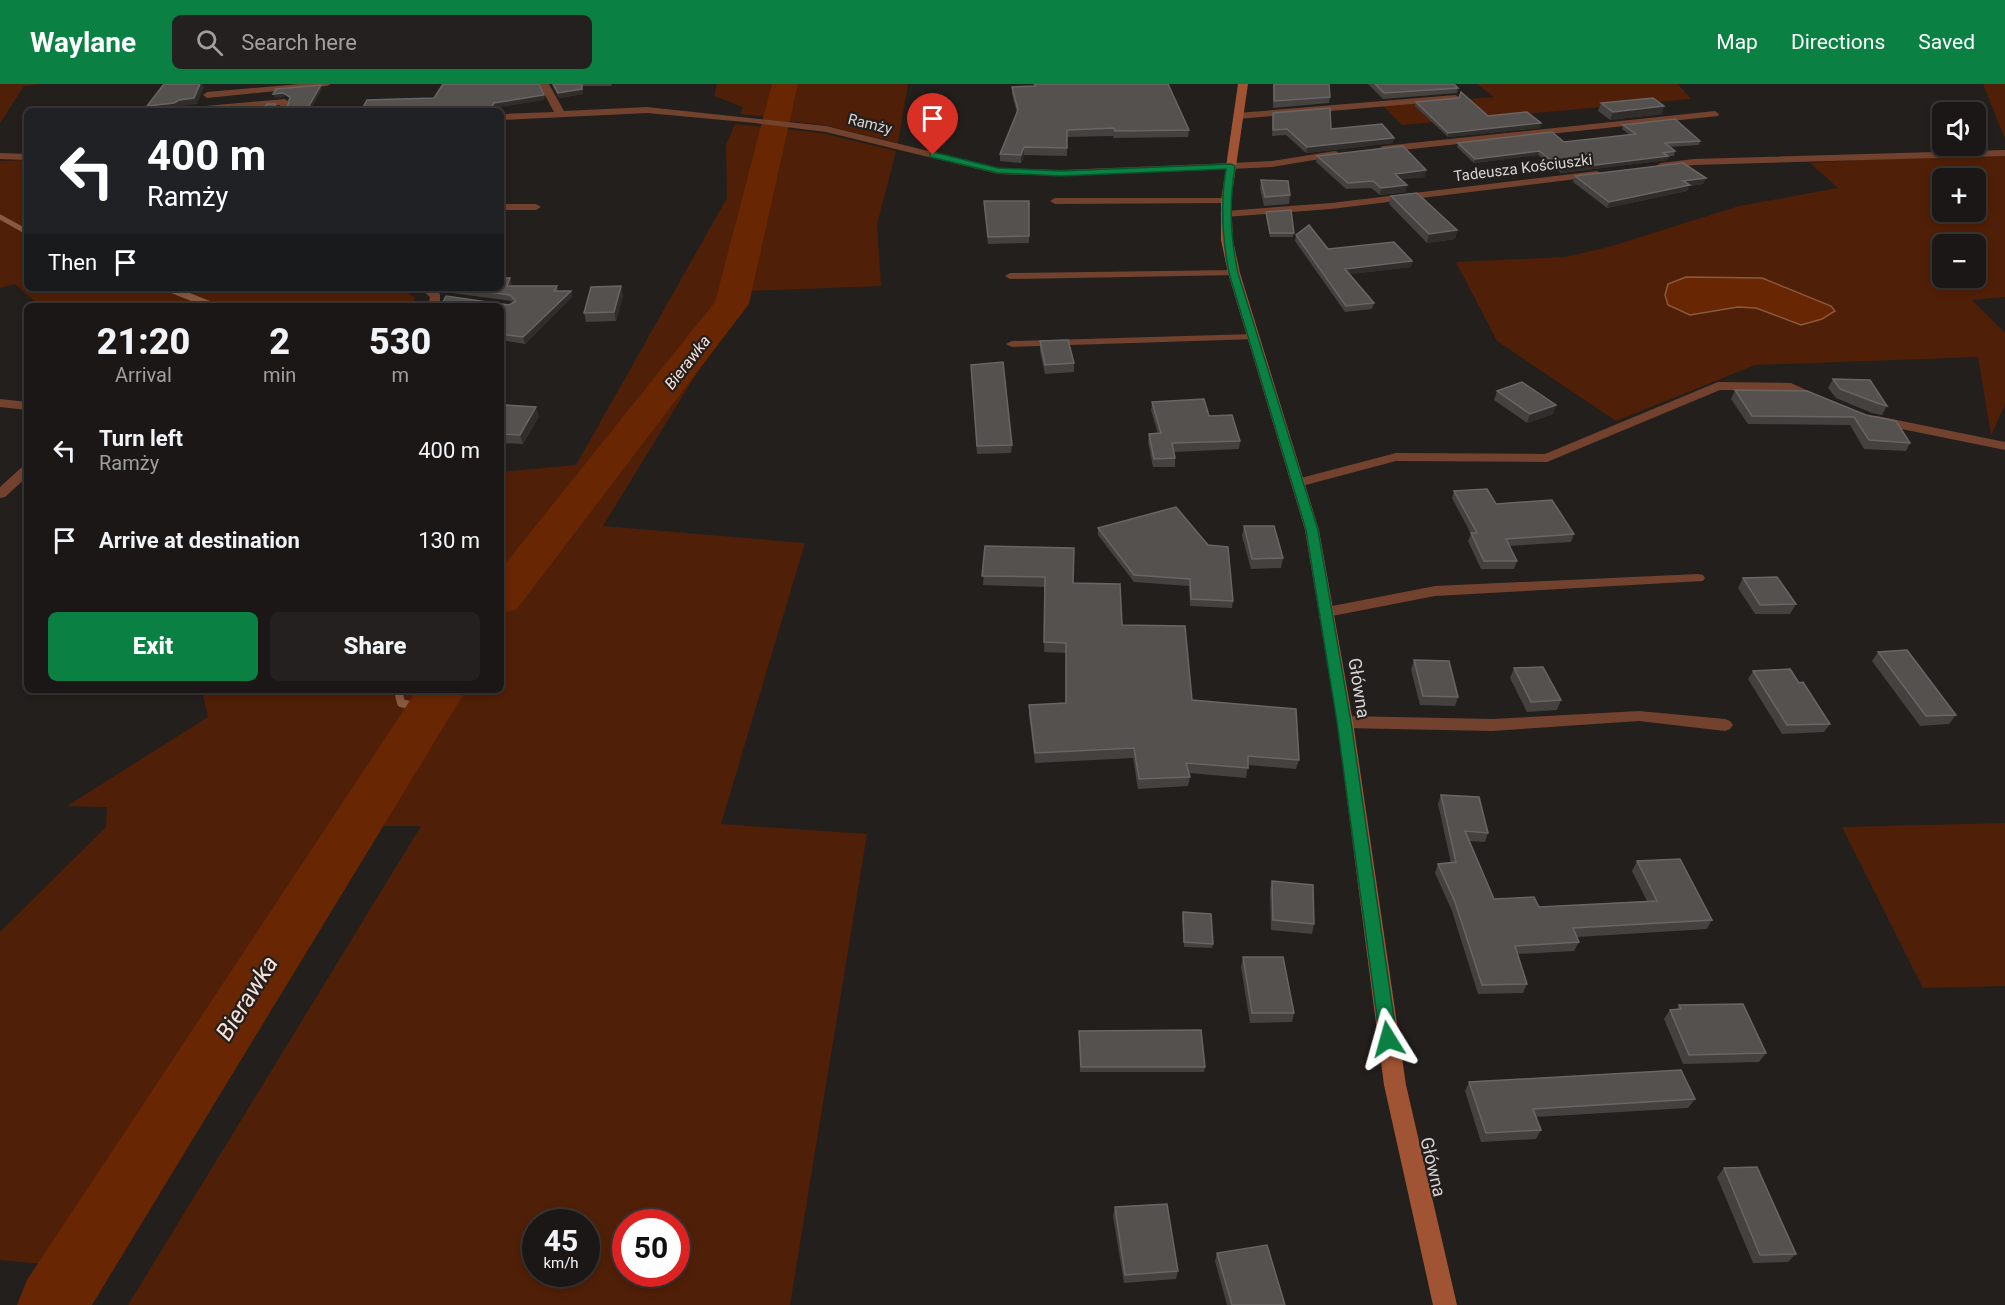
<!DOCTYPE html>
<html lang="en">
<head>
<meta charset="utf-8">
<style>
  :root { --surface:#1a1716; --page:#23201f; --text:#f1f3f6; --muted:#9f9fa1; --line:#383635; --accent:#0b8043 }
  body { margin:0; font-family:Roboto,sans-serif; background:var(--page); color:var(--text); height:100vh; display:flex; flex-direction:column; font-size:22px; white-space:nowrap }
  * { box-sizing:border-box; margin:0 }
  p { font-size:20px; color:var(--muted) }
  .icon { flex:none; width:33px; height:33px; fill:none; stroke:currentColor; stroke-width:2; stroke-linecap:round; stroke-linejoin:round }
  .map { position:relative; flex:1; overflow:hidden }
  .sheet { position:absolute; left:24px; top:219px; width:480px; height:390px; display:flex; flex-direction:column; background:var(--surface); border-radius:9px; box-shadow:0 3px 9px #0003,0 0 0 2px var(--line) }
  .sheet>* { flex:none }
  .top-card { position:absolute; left:24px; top:24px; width:480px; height:183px; border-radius:9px; box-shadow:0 3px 9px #0003,0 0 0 2px var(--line); background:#202124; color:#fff; overflow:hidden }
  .buttons { position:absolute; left:1932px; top:18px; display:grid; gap:12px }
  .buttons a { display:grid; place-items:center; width:54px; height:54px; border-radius:9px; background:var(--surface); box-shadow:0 3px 9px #0003,0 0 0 2px var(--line); font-size:30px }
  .speed { position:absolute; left:522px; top:1125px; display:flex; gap:12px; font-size:30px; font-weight:700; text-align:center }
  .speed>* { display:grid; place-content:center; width:78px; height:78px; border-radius:50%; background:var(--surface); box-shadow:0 3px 9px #0003,0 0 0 2px var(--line); line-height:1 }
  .speed small { font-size:15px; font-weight:400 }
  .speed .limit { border:9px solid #d22; background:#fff; color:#111 }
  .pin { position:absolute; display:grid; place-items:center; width:51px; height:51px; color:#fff; margin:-62px -26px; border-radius:50% 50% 50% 0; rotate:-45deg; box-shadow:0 0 6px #0007 }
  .pin .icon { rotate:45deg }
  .me { position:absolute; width:66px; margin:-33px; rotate:352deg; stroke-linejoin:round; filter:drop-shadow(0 0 4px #0008) }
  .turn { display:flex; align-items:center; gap:21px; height:126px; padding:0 24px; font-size:27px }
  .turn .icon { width:78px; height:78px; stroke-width:2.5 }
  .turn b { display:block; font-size:42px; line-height:51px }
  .then { display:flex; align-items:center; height:57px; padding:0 24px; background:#0003; gap:12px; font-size:22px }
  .eta { display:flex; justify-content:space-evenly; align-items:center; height:102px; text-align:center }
  .eta b { font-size:36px; font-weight:800; line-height:42px }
  .cta { display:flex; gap:12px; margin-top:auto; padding:12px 24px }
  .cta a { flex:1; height:69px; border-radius:9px; background:var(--accent); color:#fff; font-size:24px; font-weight:800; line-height:69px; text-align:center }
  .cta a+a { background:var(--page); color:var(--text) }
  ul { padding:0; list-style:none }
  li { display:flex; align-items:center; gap:18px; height:90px; padding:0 24px }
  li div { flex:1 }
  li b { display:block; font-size:22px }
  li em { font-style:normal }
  header { display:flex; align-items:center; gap:36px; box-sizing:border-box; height:84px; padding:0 30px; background:var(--accent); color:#fff }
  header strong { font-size:28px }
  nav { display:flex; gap:33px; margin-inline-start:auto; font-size:21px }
  .search { width:420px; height:54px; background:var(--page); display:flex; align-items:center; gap:15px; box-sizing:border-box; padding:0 21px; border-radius:9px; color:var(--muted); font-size:22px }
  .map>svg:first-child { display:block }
  .green { fill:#501f07; fill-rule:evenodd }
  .water { fill:#682603; stroke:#895a41; stroke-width:1.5 }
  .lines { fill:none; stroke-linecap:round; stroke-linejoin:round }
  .stream-far2 { stroke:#895a41; stroke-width:5 }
  .stream-far1 { stroke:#895a41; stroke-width:7 }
  .stream { stroke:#895a41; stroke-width:8 }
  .river { fill:#682603; fill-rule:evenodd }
  .service { fill:#72422e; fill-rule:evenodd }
  .minor { fill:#72422e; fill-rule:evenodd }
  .secondary { fill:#a05433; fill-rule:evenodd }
  .wall { fill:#45413f }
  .shaded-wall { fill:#312d2b }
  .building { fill:#55514f; stroke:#696564; stroke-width:1.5 }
  .route { fill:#0b8043; stroke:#07532c; stroke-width:1.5 }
  .labels { text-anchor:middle; stroke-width:4.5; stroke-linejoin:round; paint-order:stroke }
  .far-street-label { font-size:15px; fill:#d7d4d3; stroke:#231f1d }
  .far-water-label { font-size:16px; font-style:italic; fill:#f5dfd6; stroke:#231f1d }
  .street-label { font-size:18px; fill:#d7d4d3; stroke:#231f1d }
  .near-water-label { font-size:24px; font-style:italic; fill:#f5dfd6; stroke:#231f1d }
</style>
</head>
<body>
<header>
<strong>Waylane</strong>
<div class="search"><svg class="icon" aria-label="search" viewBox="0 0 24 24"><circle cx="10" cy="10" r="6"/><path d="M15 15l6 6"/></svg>Search here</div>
<nav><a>Map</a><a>Directions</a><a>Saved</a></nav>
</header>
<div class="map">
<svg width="2005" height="1221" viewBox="0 0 2005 1221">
  <rect width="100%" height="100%" fill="#231f1d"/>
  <!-- green -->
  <g class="green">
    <path d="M0 0H44L24 2 0 39Z"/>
    <path d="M717 0H783L777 34 740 30 743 23 714 12Z"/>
    <path d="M788 0H908L898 59 824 41 779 36Z"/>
    <path d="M1477 0H1678L1691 15 1402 41 1383 22 1494 13Z"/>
    <path d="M1983 0H2005V55Z"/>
    <path d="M735 40 821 49 896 67 877 141 881 202 747 207 603 442 805 459 721 740 867 750 790 1221H128L421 742H378L102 1182H62L0 1176V848L106 743 107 723 67 722 208 633 202 606H501V388L576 381 727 114 726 61ZM586 1138V1190H536V1138ZM676 1138V1190H626V1138Z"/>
    <path d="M2005 67V213L1972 216 2005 249V320L1991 352 1978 273 1755 281 1616 337 1497 257 1456 178 1565 173 1612 162 1739 122 1838 104 1810 79ZM1942 94H1976V128H1942ZM1942 160H1976V194H1942Z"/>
    <path d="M27 76V204H402L415 214 412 222H40L15 200 0 204V77Z"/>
    <path d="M2005 739V902L1923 904 1842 743Z"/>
  </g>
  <!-- water -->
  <path class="water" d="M1686 193 1762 194 1831 222 1835 227 1822 235 1801 241 1756 224 1738 223 1690 231 1668 221 1665 211 1668 200Z"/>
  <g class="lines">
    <!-- stream-far2 -->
    <g class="stream-far2">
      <path d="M0 133 27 148"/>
      <path d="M167 204 172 206"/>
    </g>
    <!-- stream-far1 -->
    <path class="stream-far1" d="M168 204 213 222"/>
    <!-- stream -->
    <path class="stream" d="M398 606 401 619 430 626"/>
    <!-- river -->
    <g class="river">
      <path d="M772 0H798L749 220 517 525 501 530V485L715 218Z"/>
      <path d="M417 606H466L92 1221H17L27 1196Z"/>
    </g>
    <!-- service -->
    <g class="service">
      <path d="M300 0H331L327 2 207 14 203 11 207 8Z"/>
      <path d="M1455 11 1458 12V16L1238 35 1234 32 1238 29Z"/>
      <path d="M285 15 289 18 286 27H278L280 21 211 27H178L182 24Z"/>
      <path d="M1715 27 1719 30 1718 32 1383 68 1378 65 1383 62Z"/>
      <path d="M1335 67 1338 68V72L1272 83 1231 85 1226 82 1231 79 1272 77Z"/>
      <path d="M1226 114 1229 115V119L1055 120 1050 117 1055 114Z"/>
      <path d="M501 120H536L541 123 536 126H501Z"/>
      <path d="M1234 186 1239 189 1238 191 1010 195 1005 192 1010 189Z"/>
      <path d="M1253 250 1257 251V255L1012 263 1006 260 1012 257Z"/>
      <path d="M0 315 27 318V326L0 323Z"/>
      <path d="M1698 490 1703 491 1705 494 1703 497 1435 512 1327 533 1320 528 1327 523 1435 502Z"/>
      <path d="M1639 627 1725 635 1730 637 1733 641 1730 645 1725 647 1639 637 1492 647 1345 644 1340 642 1337 638 1340 634 1345 632 1492 635Z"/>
    </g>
    <!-- minor -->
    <g class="minor">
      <path d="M539 0H549L564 27 647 23 826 42 998 84 1061 86 1231 79 1236 82 1231 85 1061 92 998 90 826 48 755 39 647 29 501 36V30L554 28Z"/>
      <path d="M2005 66V72L1694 81 1661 85 1656 82 1661 79 1694 75Z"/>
      <path d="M0 69 27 70V76L0 75Z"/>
      <path d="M1597 87 1602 90 1601 92 1331 125 1225 133 1220 130 1225 127 1331 119Z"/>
      <path d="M419 204H432L440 210V222H428L430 213Z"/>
      <path d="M1718 298 1791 299 1826 315 1820 319 1789 307 1720 306 1547 378 1396 377 1298 403 1291 399 1293 396 1396 369 1545 370Z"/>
      <path d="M1877 332 2005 358V366L1872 339 1870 336 1872 333Z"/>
      <path d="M27 382V393L5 413 0 414V403L22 383Z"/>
    </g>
    <!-- secondary -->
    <path class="secondary" d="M1238 0H1248L1231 117 1233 156 1240 189 1319 446 1353 638 1406 1001 1457 1221H1433L1384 1001 1337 638 1305 446 1228 189 1221 156V117Z"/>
  </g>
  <!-- wall -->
  <g class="wall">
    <path d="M552 0H612L611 2H583V10L559 14Z"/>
    <path d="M1033 0H1168L1189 46 1188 53 1114 54 1113 52 1067 53V72L1024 71 1021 79 1000 77V70L1017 29 1012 10V3L1034 2Z"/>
    <path d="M1273 0H1329L1330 13 1329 19 1273 24Z"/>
    <path d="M1368 0H1454L1458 4 1457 9 1383 15Z"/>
    <path d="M1416 18 1488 32 1540 44 1448 53 1415 22Z"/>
    <path d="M1601 19 1662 30 1610 36 1598 27Z"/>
    <path d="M1273 29 1331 45 1393 59 1306 69 1286 51 1272 52Z"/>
    <path d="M1623 41 1700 57 1699 61 1669 63 1675 67 1674 72H1668L1667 76 1561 89 1538 71 1474 79 1457 63 1458 59 1564 58 1630 51 1622 45Z"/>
    <path d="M1317 72 1425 93 1401 95 1406 108 1380 111 1371 104 1346 105 1316 78Z"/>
    <path d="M1575 92 1706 94 1703 100 1689 102 1687 107 1607 124 1573 98Z"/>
    <path d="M1261 96 1290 111 1289 120 1264 122 1260 105Z"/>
    <path d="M1391 112 1457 146 1455 155 1427 159 1389 120Z"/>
    <path d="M984 117H1029V159L988 160Z"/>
    <path d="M1266 128 1294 149 1293 153H1270L1266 132Z"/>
    <path d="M1296 151 1328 165 1412 177 1411 183 1350 190 1374 219 1372 225 1345 228 1295 157Z"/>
    <path d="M512 200 511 202H557L558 207H571L572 213 525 260 501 256V222L509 221 513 218 511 217 452 209 451 204H501Z"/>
    <path d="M623 211 616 237 586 238 584 229Z"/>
    <path d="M1040 257 1074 279V288L1045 290 1040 267Z"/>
    <path d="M971 288 1012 361 1011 369 977 370Z"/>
    <path d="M1833 295 1887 322 1882 331 1872 329 1836 314 1828 304Z"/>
    <path d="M1735 306 1866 331 1910 359 1906 367 1864 365 1850 341 1748 340 1731 315Z"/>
    <path d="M1497 307 1556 321 1553 330 1527 339 1494 316Z"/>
    <path d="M1152 318 1209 332 1240 357 1239 365 1174 368 1175 374V383H1153L1148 358 1149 350H1158L1151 326Z"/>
    <path d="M501 330 539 332 523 360 501 359Z"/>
    <path d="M1454 407 1496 420 1574 450 1571 458 1510 462 1517 477 1514 485H1481L1468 457 1471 450 1452 414Z"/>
    <path d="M1244 442 1283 474 1281 484 1251 485 1242 452Z"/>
    <path d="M1098 444 1233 517 1232 524 1190 522 1189 502 1134 498 1098 451Z"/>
    <path d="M985 462 1073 499 1122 541 1192 616 1299 676 1296 685 1248 681 1246 694 1189 689 1190 693 1188 702 1138 705 1133 674 1035 679 1029 631V621L1065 619 1066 569 1044 568 1045 503 983 501Z"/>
    <path d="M1743 494 1796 520 1790 530H1755L1738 504Z"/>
    <path d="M1878 568 1956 631 1949 640 1920 642 1872 577Z"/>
    <path d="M1414 576 1458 613 1455 622 1420 621 1411 586Z"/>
    <path d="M1514 584 1561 616 1557 626 1527 628 1510 594Z"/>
    <path d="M1753 587 1799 599 1830 640 1824 648 1782 650 1748 595Z"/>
    <path d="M1441 711 1488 749 1485 758 1469 757 1494 815 1539 823 1647 817 1632 787 1637 777 1712 836 1707 845 1577 853 1579 858 1574 867 1517 870 1527 900 1523 909 1478 910 1452 827 1435 789 1438 780 1451 779 1438 720Z"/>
    <path d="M1272 797 1314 840 1312 850 1271 846 1270 806Z"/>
    <path d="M1183 828 1213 860 1212 864 1184 863 1182 833Z"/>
    <path d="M1243 873 1294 929 1292 938 1250 939 1241 883Z"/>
    <path d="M1679 921 1766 969 1759 978 1683 980 1664 935 1670 926H1677Z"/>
    <path d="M1079 947 1205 983 1204 988H1080Z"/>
    <path d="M1469 998 1695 1015 1688 1024 1536 1033 1541 1046 1536 1055 1481 1058 1465 1007Z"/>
    <path d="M1724 1084 1796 1170 1788 1178 1753 1179 1717 1093Z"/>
    <path d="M1115 1123 1178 1187 1176 1195 1124 1199 1113 1132Z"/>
    <path d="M1217 1169 1285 1221H1227L1215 1177Z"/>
  </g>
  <!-- shaded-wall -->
  <g class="shaded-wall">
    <path d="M200 0H202L204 3 197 20 182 22 176 26 150 27 147 22 179 16Z"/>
    <path d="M583 0V10L559 14 558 9Z"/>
    <path d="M321 1 322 5 310 27H306Z"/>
    <path d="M283 9 285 13 275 14 273 10Z"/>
    <path d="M544 11 545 16 495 24 493 27H489L494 19Z"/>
    <path d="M1664 22 1662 30 1610 36 1613 28Z"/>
    <path d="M1541 39 1540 44 1448 53V49Z"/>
    <path d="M1394 54 1393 59 1306 69 1307 63Z"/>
    <path d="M1024 63V71L1021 79V71Z"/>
    <path d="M1539 67 1538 71 1474 79 1475 75Z"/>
    <path d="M1668 72 1667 76 1561 89 1563 85Z"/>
    <path d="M1426 86 1425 93 1394 96 1395 90Z"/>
    <path d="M1706 94 1703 100 1689 102 1687 107 1607 124 1609 118 1683 97Z"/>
    <path d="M1407 101 1406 108 1380 111 1381 104Z"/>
    <path d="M1457 146 1455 155 1427 159 1429 150Z"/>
    <path d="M1412 177 1411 183 1344 191 1345 185Z"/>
    <path d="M510 194 512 200 509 208 507 202Z"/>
    <path d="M621 202 623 211 616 237 614 228Z"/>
    <path d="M571 207 572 213 525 260 523 253Z"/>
    <path d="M1556 321 1553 330 1527 339 1530 330Z"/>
    <path d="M536 323 539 332 523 360 520 351Z"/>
  </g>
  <!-- building -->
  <g class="building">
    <path d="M164 0H200L194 14 179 16 174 19 147 22Z"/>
    <path d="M443 0H539L544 11 494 19 489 27H361L367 16 434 14Z"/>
    <path d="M553 0H582V5L558 9Z"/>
    <path d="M1035 0H1168L1189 46 1115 47 1114 44 1067 46V64L1024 63 1021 71 1000 70 1018 26 1012 3 1035 2Z"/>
    <path d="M1274 0H1329L1330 13 1274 17Z"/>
    <path d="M1375 0H1454L1458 4 1384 9Z"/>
    <path d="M321 1 306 27H262L267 20H275L276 25 287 24 290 13 283 9 273 10 276 5Z"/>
    <path d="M1461 8 1488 32 1527 28 1541 39 1448 49 1416 18 1459 14Z"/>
    <path d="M1653 14 1664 22 1613 28 1601 19Z"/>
    <path d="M1330 24 1331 45 1382 40 1394 54 1307 63 1287 45 1273 46V29Z"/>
    <path d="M1675 35 1700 57 1665 59 1675 67 1663 69 1668 72 1563 85 1539 67 1475 75 1458 59 1552 48 1564 58 1636 50 1623 41Z"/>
    <path d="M1403 62 1426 86 1395 90 1407 101 1381 104 1373 97 1348 99 1317 72Z"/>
    <path d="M1683 79 1706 94 1683 97 1690 101 1609 118 1575 92Z"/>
    <path d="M1261 96 1288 97 1290 111 1265 113Z"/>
    <path d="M1417 109 1457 146 1429 150 1391 112Z"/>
    <path d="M984 117H1029V152L988 153Z"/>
    <path d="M1291 126 1294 149H1270L1266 128Z"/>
    <path d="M1309 141 1328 165 1394 158 1412 177 1345 185 1374 219 1346 222 1296 151Z"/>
    <path d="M501 194H510L507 202H557L554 207H571L523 253 501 250V222H441L446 212 509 221 516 217 510 211 459 204H501Z"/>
    <path d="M621 202 614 228 584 229 591 203Z"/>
    <path d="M1068 256 1074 279 1045 281 1040 257Z"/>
    <path d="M1003 278 1012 361 977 362 971 281Z"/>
    <path d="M1833 295 1870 296 1887 322 1877 319 1840 305Z"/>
    <path d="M1522 298 1556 321 1530 330 1497 307Z"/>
    <path d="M1735 306 1807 307 1866 331 1896 337 1910 359 1869 356 1854 333 1752 332Z"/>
    <path d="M1204 315 1209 332 1232 331 1240 357 1172 359 1175 374 1154 375 1149 350 1161 349 1152 318Z"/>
    <path d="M506 321 536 323 520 351 501 350V330Z"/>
    <path d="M1487 405 1496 420 1552 416 1574 450 1506 455 1517 477H1484L1471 449H1477L1454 407Z"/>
    <path d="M1176 423 1208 461 1228 463 1233 517 1191 515 1190 495 1134 491 1098 444Z"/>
    <path d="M1244 442H1274L1283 474 1252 475Z"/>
    <path d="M985 462 1074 464 1073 499 1120 500 1122 541 1185 542 1192 616 1296 625 1299 676 1248 672V684L1186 679 1190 693 1139 695 1134 664 1035 669 1029 621 1066 619V559L1044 558 1045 493 982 492Z"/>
    <path d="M1777 493 1796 520 1760 521 1743 494Z"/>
    <path d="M1907 566 1956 631 1926 632 1878 568Z"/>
    <path d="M1414 576 1449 577 1458 613 1423 612Z"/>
    <path d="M1543 583 1561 616 1531 618 1514 584Z"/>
    <path d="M1790 585 1799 599 1803 598 1830 640 1787 641 1753 587Z"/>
    <path d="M1441 711 1479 713 1488 749 1465 747 1494 815 1534 813 1539 823 1657 817 1637 777 1680 775 1712 836 1573 844 1579 858 1515 862 1527 900 1482 901 1455 818 1438 780 1456 778Z"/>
    <path d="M1272 797 1313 801 1314 840 1273 836Z"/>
    <path d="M1183 828 1211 830 1213 860 1184 858Z"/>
    <path d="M1243 873H1283L1294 929H1252Z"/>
    <path d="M1743 920 1766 969 1689 971 1670 926 1681 925 1679 921Z"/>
    <path d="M1201 946 1205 983H1081L1079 947Z"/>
    <path d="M1681 986 1695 1015 1533 1025 1541 1046 1486 1049 1469 998Z"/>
    <path d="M1757 1083 1796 1170 1760 1171 1724 1084Z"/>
    <path d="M1167 1120 1178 1187 1125 1191 1115 1123Z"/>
    <path d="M1267 1161 1285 1221H1232L1217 1169Z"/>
  </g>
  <!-- route -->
  <path class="route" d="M933 68 998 84 1061 87 1231 80 1235 82C1229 121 1230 150 1238 189L1318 446 1351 638 1397 955 1394 961 1388 963 1382 961 1380 955 1337 638 1306 446 1229 189C1222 153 1220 121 1226 85L1061 92 998 89 930 73V69Z"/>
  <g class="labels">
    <!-- far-street labels -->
    <g class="far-street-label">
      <text transform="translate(870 40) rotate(14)" y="5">Ramży</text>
      <text transform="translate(1523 84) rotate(-7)" y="5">Tadeusza Kościuszki</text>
    </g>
    <!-- far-water labels -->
    <g class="far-water-label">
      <text transform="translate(687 278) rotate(-52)" y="6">Bierawka</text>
    </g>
    <!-- street labels -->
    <g class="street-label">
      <text transform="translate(1359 604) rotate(81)" y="6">Główna</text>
      <text transform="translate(1433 1083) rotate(77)" y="6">Główna</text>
    </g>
    <!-- near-water labels -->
    <g class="near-water-label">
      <text transform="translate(247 914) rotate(-58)" y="8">Bierawka</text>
    </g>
  </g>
</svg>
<div class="buttons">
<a><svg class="icon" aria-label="sound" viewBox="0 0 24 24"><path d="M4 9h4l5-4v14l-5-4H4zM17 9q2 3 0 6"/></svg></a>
<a>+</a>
<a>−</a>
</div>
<div class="speed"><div>45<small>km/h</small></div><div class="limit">50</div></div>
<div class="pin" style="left:933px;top:71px;background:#d93025"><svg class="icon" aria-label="arrive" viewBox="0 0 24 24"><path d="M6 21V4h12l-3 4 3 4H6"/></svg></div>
<svg class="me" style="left:1388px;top:955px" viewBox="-20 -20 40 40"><path d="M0-17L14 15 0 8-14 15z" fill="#0b8043" stroke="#fff" stroke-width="4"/></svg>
<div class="top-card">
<div class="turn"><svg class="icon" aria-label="left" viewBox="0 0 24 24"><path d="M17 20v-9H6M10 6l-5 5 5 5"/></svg><div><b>400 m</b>Ramży</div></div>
<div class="then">Then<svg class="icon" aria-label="arrive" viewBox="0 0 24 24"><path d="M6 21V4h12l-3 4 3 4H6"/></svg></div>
</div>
<section class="sheet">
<div class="eta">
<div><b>21:20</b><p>Arrival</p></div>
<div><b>2</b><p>min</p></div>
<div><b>530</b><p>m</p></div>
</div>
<ul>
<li><svg class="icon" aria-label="left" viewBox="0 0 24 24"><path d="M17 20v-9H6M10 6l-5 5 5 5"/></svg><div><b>Turn left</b><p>Ramży</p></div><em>400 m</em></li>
<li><svg class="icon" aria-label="arrive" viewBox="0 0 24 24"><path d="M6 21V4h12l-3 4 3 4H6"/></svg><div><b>Arrive at destination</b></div><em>130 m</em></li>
</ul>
<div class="cta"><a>Exit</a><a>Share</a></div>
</section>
</div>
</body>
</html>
